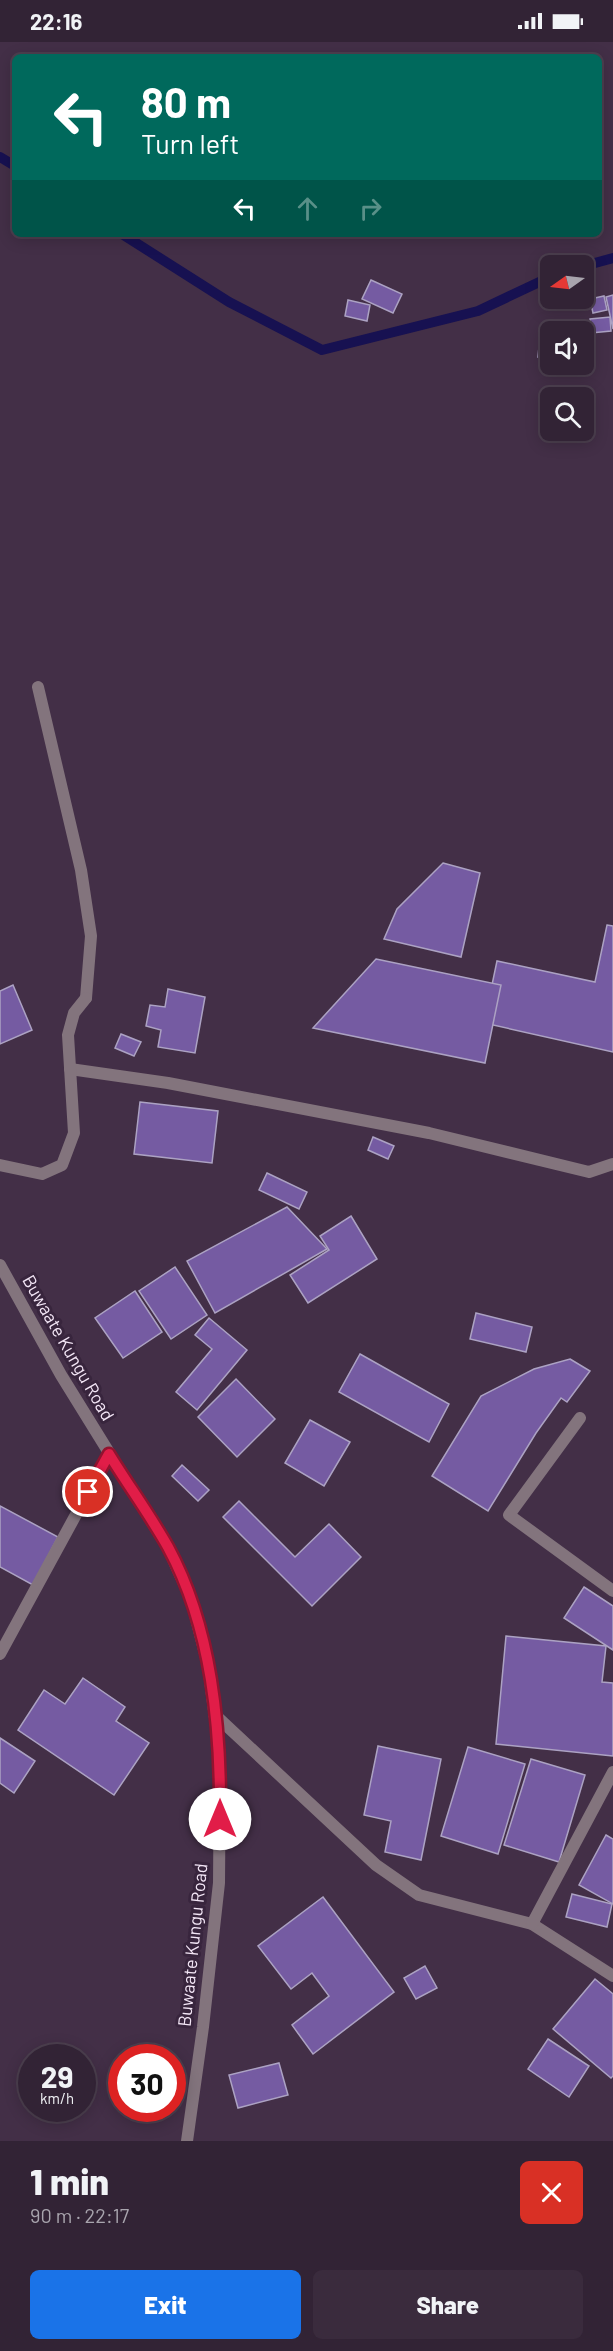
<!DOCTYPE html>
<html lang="en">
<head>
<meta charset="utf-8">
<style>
  :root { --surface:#322335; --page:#3a2b3d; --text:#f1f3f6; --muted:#a8a4ad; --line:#4d4050; --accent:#1a73e8 }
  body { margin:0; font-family:Barlow,sans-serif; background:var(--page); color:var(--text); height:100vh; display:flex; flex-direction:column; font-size:22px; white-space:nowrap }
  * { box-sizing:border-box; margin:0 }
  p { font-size:20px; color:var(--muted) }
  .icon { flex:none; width:33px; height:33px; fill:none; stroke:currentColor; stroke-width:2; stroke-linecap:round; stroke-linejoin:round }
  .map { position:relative; height:2099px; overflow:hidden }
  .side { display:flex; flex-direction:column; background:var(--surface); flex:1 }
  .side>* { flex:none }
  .guide { position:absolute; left:12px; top:12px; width:590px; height:183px; border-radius:9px; box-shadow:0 3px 15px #0003,0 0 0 2px var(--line); background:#00695c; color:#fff; overflow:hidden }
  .needle { width:39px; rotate:256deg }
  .tools { position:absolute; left:540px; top:213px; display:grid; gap:12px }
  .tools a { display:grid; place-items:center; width:54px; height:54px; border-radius:9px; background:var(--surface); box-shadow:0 3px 15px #0003,0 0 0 2px var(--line); font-size:30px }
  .speed { position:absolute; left:18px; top:2002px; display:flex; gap:12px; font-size:30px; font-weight:700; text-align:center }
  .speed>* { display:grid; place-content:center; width:78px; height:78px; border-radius:50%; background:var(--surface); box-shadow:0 3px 15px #0003,0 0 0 2px var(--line); line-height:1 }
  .speed small { font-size:15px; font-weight:400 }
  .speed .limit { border:9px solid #d22; background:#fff; color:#111 }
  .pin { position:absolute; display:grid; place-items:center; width:51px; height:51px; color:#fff; margin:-26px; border:3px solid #fff; border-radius:50%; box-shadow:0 2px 6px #0007 }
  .me { position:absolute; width:66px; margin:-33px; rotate:0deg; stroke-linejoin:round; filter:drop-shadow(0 0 4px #0008) }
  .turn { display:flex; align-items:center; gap:21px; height:126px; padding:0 30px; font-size:27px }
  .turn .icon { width:78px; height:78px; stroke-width:2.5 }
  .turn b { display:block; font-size:42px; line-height:51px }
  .lanes { display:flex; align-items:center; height:57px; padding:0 30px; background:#0003; justify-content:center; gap:30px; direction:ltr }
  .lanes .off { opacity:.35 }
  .round { display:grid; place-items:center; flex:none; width:63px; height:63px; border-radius:9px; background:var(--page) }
  .overview { display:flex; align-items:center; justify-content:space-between; height:102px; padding:0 30px }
  h1 { font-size:36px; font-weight:800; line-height:45px }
  .primary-button { display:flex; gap:12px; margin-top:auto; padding:12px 30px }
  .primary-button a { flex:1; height:69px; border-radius:9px; background:var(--accent); color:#fff; font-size:24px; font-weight:800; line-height:69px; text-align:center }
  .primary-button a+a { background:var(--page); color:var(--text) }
  .status { display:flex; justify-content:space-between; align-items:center; height:42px; padding:0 30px; background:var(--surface); direction:ltr }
  .status svg { height:16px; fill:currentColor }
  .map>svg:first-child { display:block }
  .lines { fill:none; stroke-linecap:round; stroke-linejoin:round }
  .stream { stroke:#171151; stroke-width:10 }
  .building { fill:#755ba2; stroke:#aca2c3; stroke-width:1.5 }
  .lane { stroke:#83747d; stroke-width:12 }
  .street { stroke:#83747d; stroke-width:12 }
  .route-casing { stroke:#92132f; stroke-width:15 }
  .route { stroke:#e11d48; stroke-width:10 }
  .labels { text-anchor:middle; stroke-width:6; stroke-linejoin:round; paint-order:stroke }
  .street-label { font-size:18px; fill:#f4e7f7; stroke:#38253d }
</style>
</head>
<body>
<div class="status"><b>22:16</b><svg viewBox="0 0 49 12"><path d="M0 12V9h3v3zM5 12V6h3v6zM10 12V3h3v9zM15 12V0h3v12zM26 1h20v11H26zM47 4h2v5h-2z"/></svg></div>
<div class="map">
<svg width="613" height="2099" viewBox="0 0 613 2099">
  <rect width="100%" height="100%" fill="#432f47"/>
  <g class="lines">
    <!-- stream -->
    <g class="stream">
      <path d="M0 115 15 124"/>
      <path d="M122 192 229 260 322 308 478 269 550 235"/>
      <path d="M584 224 613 216"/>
    </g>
  </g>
  <!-- building -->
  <g class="building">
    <path d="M371 238 402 252 393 271 362 257Z"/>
    <path d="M613 253V287L606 255Z"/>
    <path d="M604 254 607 268 593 271 590 257Z"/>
    <path d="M348 258 370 263 367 279 345 274Z"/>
    <path d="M610 275 611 289 591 291 590 277Z"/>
    <path d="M541 284 568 287V290H550V316L538 315Z"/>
    <path d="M443 821 480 831 461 915 384 897 397 867Z"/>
    <path d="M607 883 613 884V1010L484 981 497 919 595 940Z"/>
    <path d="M376 917 501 943 485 1021 313 986Z"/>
    <path d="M13 943 32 988 0 1002V949Z"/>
    <path d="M168 947 205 955 195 1011 158 1005 161 988 146 984 150 963 165 965Z"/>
    <path d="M121 992 141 1000 134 1014 115 1006Z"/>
    <path d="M140 1060 218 1069 212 1121 134 1112Z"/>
    <path d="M373 1095 394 1104 388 1117 368 1108Z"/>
    <path d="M267 1131 307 1150 299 1167 259 1148Z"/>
    <path d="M287 1165 327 1207 215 1271 187 1219Z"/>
    <path d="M351 1174 377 1217 308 1261 290 1233 329 1208 320 1194Z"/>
    <path d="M175 1225 207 1273 171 1297 139 1249Z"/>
    <path d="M135 1249 162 1290 123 1316 95 1276Z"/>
    <path d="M476 1271 532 1285 526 1310 470 1297Z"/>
    <path d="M209 1276 247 1308 197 1368 176 1350 212 1307 195 1293Z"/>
    <path d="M360 1312 449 1362 429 1400 339 1350Z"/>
    <path d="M570 1317 590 1329 567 1360 561 1356 536 1391 488 1469 432 1434 481 1354 534 1327Z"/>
    <path d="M236 1337 275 1377 237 1415 198 1375Z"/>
    <path d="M310 1378 350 1400 324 1444 285 1421Z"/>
    <path d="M182 1423 209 1448 198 1459 172 1434Z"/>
    <path d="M239 1459 295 1515 329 1482 361 1515 312 1564 223 1475Z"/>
    <path d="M0 1464 58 1495 33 1543 0 1525Z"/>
    <path d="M584 1545 613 1564V1608L564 1576Z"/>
    <path d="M506 1594 606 1604 602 1640 613 1641V1714L496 1702Z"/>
    <path d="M83 1636 125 1665 116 1679 149 1701 114 1753 18 1688 44 1648 65 1662Z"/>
    <path d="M0 1696 35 1719 14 1751 0 1741Z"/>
    <path d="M378 1704 441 1717 421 1818 385 1810 391 1779 364 1773Z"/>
    <path d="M468 1705 525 1722 498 1812 441 1794Z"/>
    <path d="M531 1717 585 1733 559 1820 504 1803Z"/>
    <path d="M606 1793 613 1797V1862L579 1843Z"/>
    <path d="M572 1852 612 1862 607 1885 566 1875Z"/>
    <path d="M323 1855 394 1950 313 2012 292 1983 329 1954 312 1931 291 1947 258 1904Z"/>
    <path d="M425 1924 437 1946 416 1957 404 1936Z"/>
    <path d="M595 1937 613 1952V2034L611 2036 553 1987Z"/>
    <path d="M548 1997 589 2024 569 2055 528 2027Z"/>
    <path d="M279 2021 288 2053 238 2066 229 2033Z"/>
  </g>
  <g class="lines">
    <!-- lane -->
    <path class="lane" d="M38 645 81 828 91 894 86 956"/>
    <!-- street -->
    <g class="street">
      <path d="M70 1027 168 1041 429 1091 589 1130 613 1122"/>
      <path d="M0 1123 42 1132 62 1123 74 1091 68 993 74 971 86 956"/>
      <path d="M0 1223 61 1333 168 1506 191 1557 208 1623 220 1714 219 1841 203 1985 187 2099"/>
      <path d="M580 1376 509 1473 613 1549"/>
      <path d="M0 1612 109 1412"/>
      <path d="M214 1672 376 1823 419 1853 532 1882 613 1934"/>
      <path d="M532 1882 613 1730"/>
    </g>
  </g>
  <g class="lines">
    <!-- route casing -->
    <g class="route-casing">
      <path id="route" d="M88 1450 109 1412C128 1443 150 1473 168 1505 212 1586 221 1686 220 1777"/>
    </g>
    <!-- route -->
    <use href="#route" class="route"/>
  </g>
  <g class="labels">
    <!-- street labels -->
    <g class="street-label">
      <text transform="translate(68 1306) rotate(60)" y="6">Buwaate Kungu Road</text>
      <text transform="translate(193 1903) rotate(-84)" y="6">Buwaate Kungu Road</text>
    </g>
  </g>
</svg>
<div class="tools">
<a><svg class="needle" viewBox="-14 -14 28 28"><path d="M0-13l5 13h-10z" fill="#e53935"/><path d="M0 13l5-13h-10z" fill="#a8a4ad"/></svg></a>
<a><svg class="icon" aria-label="sound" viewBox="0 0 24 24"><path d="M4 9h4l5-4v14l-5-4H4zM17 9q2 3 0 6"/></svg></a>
<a><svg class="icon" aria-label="search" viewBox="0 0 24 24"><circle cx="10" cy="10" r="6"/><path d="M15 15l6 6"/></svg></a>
</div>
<div class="speed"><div>29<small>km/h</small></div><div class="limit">30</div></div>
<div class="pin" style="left:88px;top:1450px;background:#d93025"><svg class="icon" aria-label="arrive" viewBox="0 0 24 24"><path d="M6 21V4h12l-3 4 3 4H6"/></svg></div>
<svg class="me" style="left:220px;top:1777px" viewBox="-20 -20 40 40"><circle r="19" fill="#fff"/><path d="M0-13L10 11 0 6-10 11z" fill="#e11d48"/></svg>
<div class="guide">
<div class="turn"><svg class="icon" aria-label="left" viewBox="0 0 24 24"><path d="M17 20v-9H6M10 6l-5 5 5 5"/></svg><div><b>80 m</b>Turn left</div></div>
<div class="lanes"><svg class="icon" aria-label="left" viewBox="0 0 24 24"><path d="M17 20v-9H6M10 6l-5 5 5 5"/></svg><svg class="icon off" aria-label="ahead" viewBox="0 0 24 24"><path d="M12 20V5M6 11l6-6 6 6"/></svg><svg class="icon off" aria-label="right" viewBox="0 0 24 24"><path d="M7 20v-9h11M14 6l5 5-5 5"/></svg></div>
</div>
</div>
<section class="side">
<div class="overview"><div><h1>1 min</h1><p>90 m · 22:17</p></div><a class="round" style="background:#d93025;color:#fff"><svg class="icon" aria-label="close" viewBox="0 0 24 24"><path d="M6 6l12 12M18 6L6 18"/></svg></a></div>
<div class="primary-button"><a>Exit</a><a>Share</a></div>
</section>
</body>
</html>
